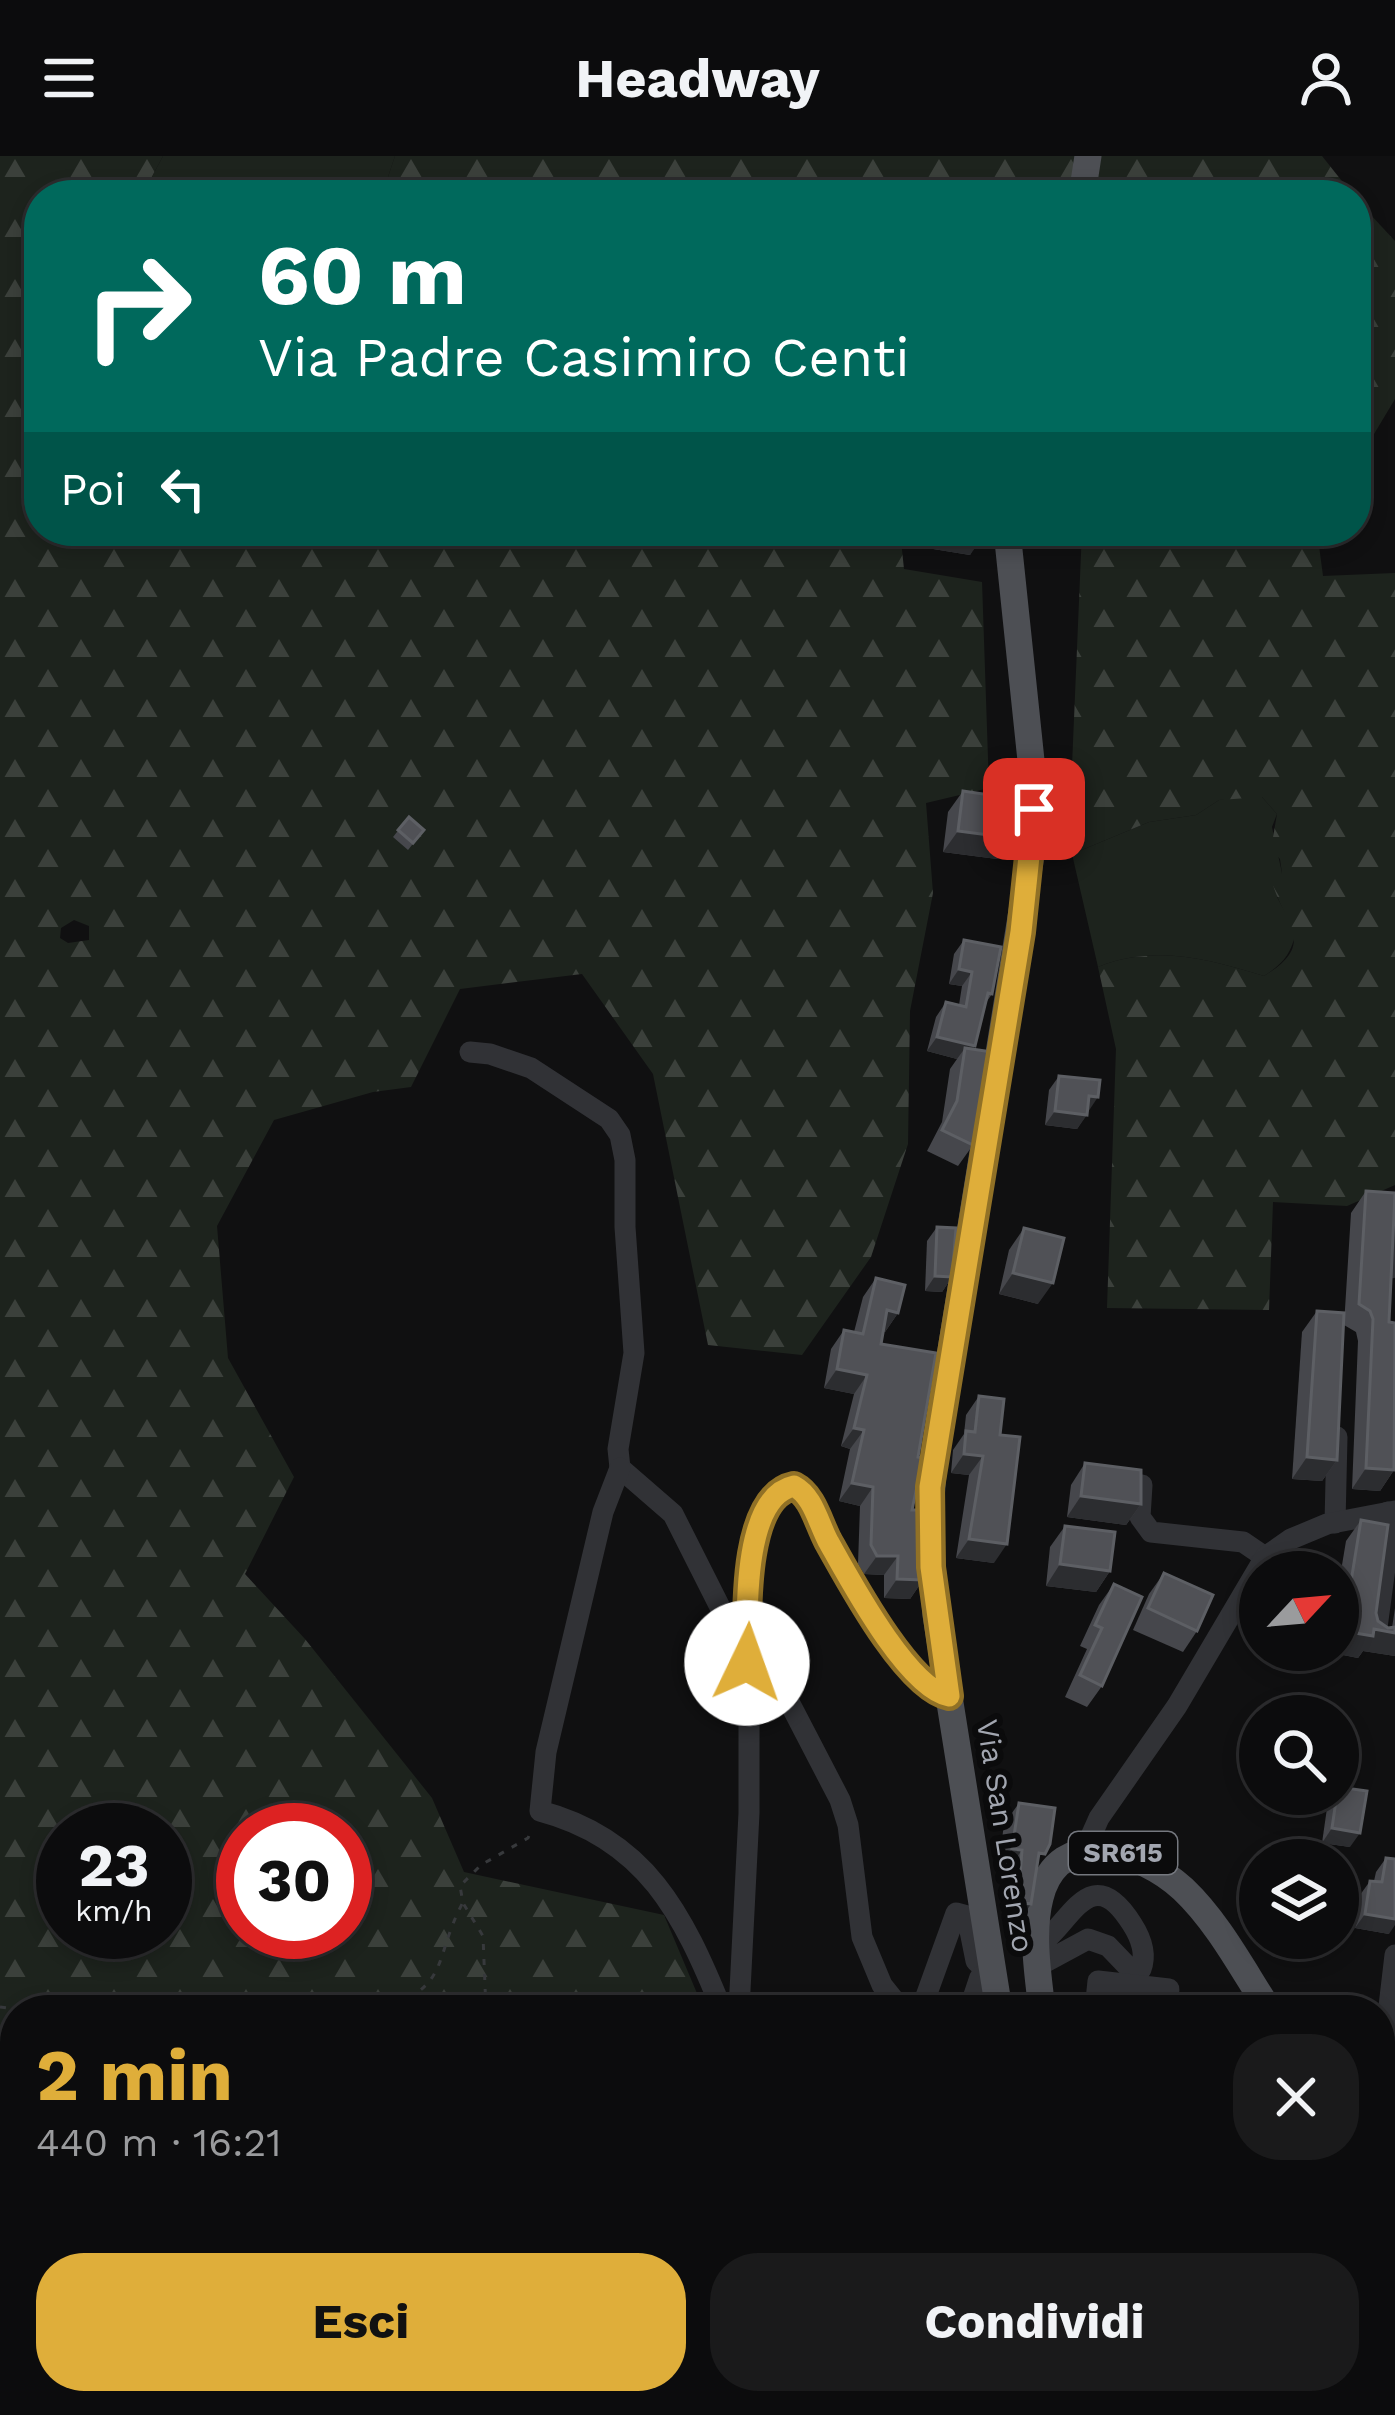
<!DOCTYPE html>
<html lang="it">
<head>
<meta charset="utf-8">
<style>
  :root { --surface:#0c0c0d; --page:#1a1a1b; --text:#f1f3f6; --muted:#9a9b9d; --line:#2c2c2e; --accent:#dfae3a }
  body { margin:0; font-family:"Work Sans",sans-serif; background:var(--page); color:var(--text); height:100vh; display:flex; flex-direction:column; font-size:45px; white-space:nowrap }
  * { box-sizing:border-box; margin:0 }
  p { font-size:39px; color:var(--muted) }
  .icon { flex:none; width:66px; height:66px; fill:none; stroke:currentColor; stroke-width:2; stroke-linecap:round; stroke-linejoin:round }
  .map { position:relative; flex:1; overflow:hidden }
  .drawer { position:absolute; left:0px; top:1839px; width:1395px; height:420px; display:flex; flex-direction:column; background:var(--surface); border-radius:48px 48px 0 0; box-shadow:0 6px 18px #0003,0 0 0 3px var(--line) }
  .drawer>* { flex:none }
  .banner { position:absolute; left:24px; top:24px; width:1347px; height:366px; border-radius:48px; box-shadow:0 6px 18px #0003,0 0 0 3px var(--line); background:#00695c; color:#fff; overflow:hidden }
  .needle { width:78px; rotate:64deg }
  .controls { position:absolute; left:1239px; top:1395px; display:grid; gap:24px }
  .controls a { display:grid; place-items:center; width:120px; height:120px; border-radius:50%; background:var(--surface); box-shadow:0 6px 18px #0003,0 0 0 3px var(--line); font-size:60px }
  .speed { position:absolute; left:36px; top:1647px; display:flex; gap:24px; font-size:60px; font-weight:700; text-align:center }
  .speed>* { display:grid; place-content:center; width:156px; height:156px; border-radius:50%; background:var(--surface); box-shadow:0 6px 18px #0003,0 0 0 3px var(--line); line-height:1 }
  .speed small { font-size:30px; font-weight:400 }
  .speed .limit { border:18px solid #d22; background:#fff; color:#111 }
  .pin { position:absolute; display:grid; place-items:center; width:102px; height:102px; color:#fff; margin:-51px; border-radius:24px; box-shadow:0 6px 18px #0006 }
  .me { position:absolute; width:132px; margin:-66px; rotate:3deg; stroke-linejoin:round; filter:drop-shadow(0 0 9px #0008) }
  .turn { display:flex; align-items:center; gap:42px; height:252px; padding:0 36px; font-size:54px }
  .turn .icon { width:156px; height:156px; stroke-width:2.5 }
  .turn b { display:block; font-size:84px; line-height:102px }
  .then { display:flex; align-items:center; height:114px; padding:0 36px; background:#0003; gap:24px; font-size:45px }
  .round { display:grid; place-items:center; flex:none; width:126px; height:126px; border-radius:48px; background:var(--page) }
  .head { display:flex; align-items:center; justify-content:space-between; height:204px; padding:0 36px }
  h1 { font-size:72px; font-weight:700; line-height:90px; color:var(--accent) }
  .action { display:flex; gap:24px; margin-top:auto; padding:24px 36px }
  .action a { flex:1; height:138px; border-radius:48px; background:var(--accent); color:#111; font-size:48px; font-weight:700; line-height:138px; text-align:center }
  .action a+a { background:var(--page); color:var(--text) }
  header { display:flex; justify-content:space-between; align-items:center; height:156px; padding:0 36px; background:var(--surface); font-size:54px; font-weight:700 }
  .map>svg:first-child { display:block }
  .grass { fill:#1d231d }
  .forest { fill:url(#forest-firs); fill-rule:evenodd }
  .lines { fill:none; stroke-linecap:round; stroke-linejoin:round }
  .path { stroke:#37393c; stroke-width:3; stroke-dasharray:6 9; stroke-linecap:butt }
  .minor { stroke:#313236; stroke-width:21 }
  .major { stroke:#4d4f54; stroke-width:27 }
  .wall { fill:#46474c }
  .shaded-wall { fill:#2c2d30 }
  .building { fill:#505156; stroke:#5d5f64; stroke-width:3 }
  .route-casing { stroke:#917126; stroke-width:30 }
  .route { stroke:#dfae3a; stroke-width:21 }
  .labels { text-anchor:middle; stroke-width:12; stroke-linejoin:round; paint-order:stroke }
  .shield { fill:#0b0b0c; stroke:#75787f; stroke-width:3 }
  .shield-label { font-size:27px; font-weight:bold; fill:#a2a6b0 }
  .street-label { font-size:30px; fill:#a2a6b0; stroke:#0b0b0c }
</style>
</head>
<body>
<header><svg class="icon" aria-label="menu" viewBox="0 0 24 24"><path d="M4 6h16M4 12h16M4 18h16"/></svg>Headway<svg class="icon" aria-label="person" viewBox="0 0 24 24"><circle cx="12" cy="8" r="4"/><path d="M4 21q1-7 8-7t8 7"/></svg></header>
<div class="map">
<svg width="1395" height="2259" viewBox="0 0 1395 2259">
  <defs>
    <pattern id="forest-firs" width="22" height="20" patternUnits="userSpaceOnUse" patternTransform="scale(3)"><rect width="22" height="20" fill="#1d231d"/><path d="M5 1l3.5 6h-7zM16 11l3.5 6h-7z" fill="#3b403b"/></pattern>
  </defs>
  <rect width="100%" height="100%" fill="#101011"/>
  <!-- grass -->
  <g class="grass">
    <path d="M163 0H395L382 39H142Z"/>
    <path d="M1246 639 1262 641 1277 658 1272 671 1282 717 1277 741 1296 776C1291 798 1283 808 1264 820 1208 803 1155 788 1098 811L1072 698 1149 666 1196 659 1219 644Z"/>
  </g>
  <!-- forest -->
  <g class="forest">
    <path d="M0 0H163L142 39H39V200L32 192 25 193 23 198 27 208 38 216 39 375H900L904 413 982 426 989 632 926 647 933 737 910 855 908 988 871 1101 802 1199 708 1189 653 918 582 818 460 833 411 931 373 936 274 964 217 1070 228 1202 294 1321 245 1418 305 1483 432 1642 464 1716 664 1759 704 1854H15V2244H617L614 2259H0ZM74 764 89 770V784L68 787 60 782 61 772ZM63 1674H165V1776H63ZM243 1674H345V1776H243Z"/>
    <path d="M395 0H1077L1070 39H382Z"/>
    <path d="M1099 0H1322L1353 39H1092Z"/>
    <path d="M1356 43 1395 85V243L1356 308Z"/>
    <path d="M1082 375H1317L1323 420 1395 417V1029L1347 1050 1273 1046 1269 1154 1107 1152 1116 893 1098 811C1155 788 1208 803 1264 820 1317 788 1286 770 1273 729L1282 717 1280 703 1271 693 1277 658 1262 641 1219 644 1196 659 1149 666 1072 698 1069 681Z"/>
  </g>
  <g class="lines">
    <!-- path -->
    <g class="path">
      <path d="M0 1851 22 1854"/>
      <path d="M381 1854C451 1830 433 1804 462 1748"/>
      <path d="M486 1854 483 1780 463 1747 460 1730 481 1709 528 1682 532 1673"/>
      <path d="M346 2259 361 2244"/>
    </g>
    <!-- minor -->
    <g class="minor">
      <path d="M470 896 490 898 531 912 609 963 620 979 625 1004V1071L634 1197 618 1293 620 1312 673 1358 729 1469 759 1488 840 1644 848 1669 862 1781 882 1829 902 1854"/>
      <path d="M1391 1112 1395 1059"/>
      <path d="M620 1312 603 1356 546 1596 540 1655C646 1683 683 1758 722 1854"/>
      <path d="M1142 1329 1140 1361 1151 1376 1243 1386 1265 1401"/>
      <path d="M1335 1367 1337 1281"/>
      <path d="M1376 1479 1390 1375 1388 1356"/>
      <path d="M1093 1695 1091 1680 1099 1662 1177 1550 1265 1401 1291 1383 1327 1368 1395 1355"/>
      <path d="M1037 1791C1070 1770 1090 1701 1132 1768 1141 1782 1147 1797 1141 1813L1132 1815 1108 1790 1088 1783 1038 1810"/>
      <path d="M739 1854 749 1657V1410L755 1379 781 1334 794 1330C813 1340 818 1366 828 1385 849 1423 907 1532 949 1540"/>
      <path d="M921 1854 956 1757 967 1760 976 1805 987 1815"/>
      <path d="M969 1854 980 1821 994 1813"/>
      <path d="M1095 1854 1098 1825 1169 1833 1166 1854"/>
      <path d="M1380 1927 1395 1799"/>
      <path d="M1380 2058H1395"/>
      <path d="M884 2244 883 2251 916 2256"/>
      <path d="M642 2259 646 2244"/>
      <path d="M741 2259 743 2244"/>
      <path d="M781 2259 784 2244"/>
      <path d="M1135 2259 1144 2244"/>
      <path d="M1260 2259 1267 2244"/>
    </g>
    <!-- major -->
    <g class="major">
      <path d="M1082 39 1088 0"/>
      <path d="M999 1854 936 1459 929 1368 935 1293 1032 693V614L1007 375"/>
      <path d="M1042 1854C1038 1819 1031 1777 1040 1742 1058 1667 1142 1695 1183 1733 1218 1766 1243 1814 1269 1854"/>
      <path d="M1380 2011 1395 2026"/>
    </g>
  </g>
  <!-- wall -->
  <g class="wall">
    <path d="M930 375H982L970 399 927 392Z"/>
    <path d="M963 635 1012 682 997 703 943 696 948 656Z"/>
    <path d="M409 661 424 674 408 694 393 681Z"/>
    <path d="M964 784 992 838 985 848 973 893V989L958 1010 927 995 942 966 950 913 957 903 927 895 936 861 946 846 959 849 962 830 949 828 954 798Z"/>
    <path d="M1059 920 1088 956 1077 973 1045 969 1049 934Z"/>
    <path d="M1366 1035 1389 1166 1394 1314 1380 1335 1352 1333 1358 1185 1356 1176 1344 1169 1351 1057Z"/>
    <path d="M937 1071 952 1121 942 1136 925 1135 927 1085Z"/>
    <path d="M1024 1072 1038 1148 999 1138 1009 1094Z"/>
    <path d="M876 1122 898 1157 885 1176 883 1175 881 1188 918 1301 912 1354 920 1378 923 1424 910 1443 884 1442V1419L864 1418 858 1408 860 1350 839 1345 850 1293 841 1290 854 1238 824 1232 831 1193 844 1174 854 1176 863 1141Z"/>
    <path d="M1317 1155 1337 1304 1322 1325 1292 1323 1302 1176Z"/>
    <path d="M979 1240 1000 1279 994 1407 956 1402 969 1319 951 1317 953 1294 964 1278 966 1259Z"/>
    <path d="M1085 1307 1141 1348 1126 1369 1067 1361 1071 1329Z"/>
    <path d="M1361 1364 1378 1465 1388 1472H1392L1395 1452V1500L1363 1495 1358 1502 1328 1496V1494H1338V1433L1346 1385Z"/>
    <path d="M1065 1370 1110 1415 1096 1436 1046 1430 1050 1391Z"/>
    <path d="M1164 1417 1197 1475 1183 1496 1133 1474 1149 1438Z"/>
    <path d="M1114 1428 1102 1530 1087 1551 1065 1541 1087 1493 1080 1490 1099 1449Z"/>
    <path d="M1271 1494H1296L1290 1503Z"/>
    <path d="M1333 1638H1338L1350 1691 1322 1687 1328 1645Z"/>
    <path d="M1019 1647 1037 1709 1031 1748 1016 1770 1003 1768 1007 1715 998 1714 1004 1668Z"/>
    <path d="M1386 1702 1389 1778 1355 1772 1360 1739 1370 1725H1374L1376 1716Z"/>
  </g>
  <!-- shaded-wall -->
  <g class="shaded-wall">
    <path d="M937 378 980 385 970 399 927 392Z"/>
    <path d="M958 675 1012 682 997 703 943 696Z"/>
    <path d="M959 813 972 816 962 830 949 828Z"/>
    <path d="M937 881 975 890 965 905V892L957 903 927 895Z"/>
    <path d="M1089 940 1098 941 1088 956Z"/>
    <path d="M1055 955 1087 959 1077 973 1045 969Z"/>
    <path d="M1013 1117 1053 1127 1038 1148 999 1138Z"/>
    <path d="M935 1120 952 1121 942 1136 925 1135Z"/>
    <path d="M887 1154 898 1157 885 1176 874 1173Z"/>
    <path d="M837 1213 867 1219 854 1238 824 1232Z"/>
    <path d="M854 1272 864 1274 850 1293 841 1290Z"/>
    <path d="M964 1298 983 1300 969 1319 951 1317Z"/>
    <path d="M1307 1301 1337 1304 1322 1325 1292 1323Z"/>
    <path d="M1366 1312 1394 1314 1380 1335 1352 1333Z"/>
    <path d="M852 1327 873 1331 860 1350 839 1345Z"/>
    <path d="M1081 1340 1141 1348 1126 1369 1067 1361Z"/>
    <path d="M969 1383 1007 1388 994 1407 956 1402Z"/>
    <path d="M877 1400H898L884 1419 864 1418Z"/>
    <path d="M1060 1408 1110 1415 1096 1436 1046 1430Z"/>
    <path d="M897 1423 923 1424 910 1443 884 1442Z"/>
    <path d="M1374 1473 1395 1477V1500L1363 1495 1358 1502 1328 1496 1329 1494H1338V1481L1343 1475Z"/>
    <path d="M1332 1672 1360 1677 1350 1691 1322 1687Z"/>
    <path d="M1012 1693 1022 1694 1007 1715 998 1714Z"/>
    <path d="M1018 1746 1031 1748 1016 1770 1003 1768Z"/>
    <path d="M1365 1758 1395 1763V1769L1389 1778 1355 1772Z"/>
  </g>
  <!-- building -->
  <g class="building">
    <path d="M938 375H982L980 385 937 378Z"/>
    <path d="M963 635 1017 643 1012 682 958 675Z"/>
    <path d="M409 661 424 674 413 687 398 674Z"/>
    <path d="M964 784 1001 791 992 838 988 837 975 890 937 881 946 846 966 851 972 816 959 813Z"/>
    <path d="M965 892 992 896 980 975 973 989 942 974 957 945Z"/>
    <path d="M1059 920 1100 924 1098 941 1089 940 1087 959 1055 955Z"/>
    <path d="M1366 1035 1395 1037 1389 1166 1395 1167 1394 1314 1366 1312 1373 1163 1370 1155 1359 1148Z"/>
    <path d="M937 1071 956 1072 952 1121 935 1120Z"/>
    <path d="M1024 1072 1064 1082 1053 1127 1013 1117Z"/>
    <path d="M876 1122 905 1129 898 1157 887 1154 881 1188 936 1197 918 1301 923 1302 912 1354H921L920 1378H925L923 1424 897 1423 898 1400H877L871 1389 873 1331 852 1327 864 1274 854 1272 867 1219 837 1213 844 1174 863 1178Z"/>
    <path d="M1317 1155 1344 1157 1337 1304 1307 1301Z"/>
    <path d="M979 1240 1004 1243 1000 1279 1020 1281 1007 1388 969 1383 983 1300 964 1298 966 1275 975 1276Z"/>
    <path d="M1085 1307 1141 1314V1348L1081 1340Z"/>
    <path d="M1361 1364 1388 1369 1376 1457 1378 1465 1388 1472 1395 1471V1477L1374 1473 1373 1480 1343 1475Z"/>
    <path d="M1065 1370 1115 1376 1110 1415 1060 1408Z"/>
    <path d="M1164 1417 1213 1439 1197 1475 1148 1452Z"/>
    <path d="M1114 1428 1142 1441 1102 1530 1080 1519 1102 1472 1095 1469Z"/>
    <path d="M1338 1631 1367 1635 1360 1677 1332 1672Z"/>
    <path d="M1019 1647 1055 1652 1050 1688 1045 1698 1039 1697 1031 1748 1018 1746 1022 1694 1012 1693Z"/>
    <path d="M1386 1702 1395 1703V1763L1365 1758 1370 1725 1382 1726Z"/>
    <path d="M1383 2072 1395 2078V2100L1386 2118 1380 2114V2077Z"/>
  </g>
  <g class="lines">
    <!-- route casing -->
    <g class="route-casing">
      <path id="route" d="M747 1507C747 1465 741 1341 794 1330 813 1340 818 1366 828 1385 849 1422 907 1532 949 1540L931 1411 930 1331 1021 776 1034 653"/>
    </g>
    <!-- route -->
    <use href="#route" class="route"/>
  </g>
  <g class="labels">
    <!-- shield labels -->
    <rect class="shield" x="1069" y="1676" width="108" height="42" rx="9"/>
    <g class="shield-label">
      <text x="1123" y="1706">SR615</text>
    </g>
    <!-- street labels -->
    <g class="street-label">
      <text transform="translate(1005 1680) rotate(81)" y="10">Via San Lorenzo</text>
    </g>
  </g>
</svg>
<div class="controls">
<a><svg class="needle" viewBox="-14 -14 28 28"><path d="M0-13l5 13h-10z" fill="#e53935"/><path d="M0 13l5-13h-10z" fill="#9a9b9d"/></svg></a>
<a><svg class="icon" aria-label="search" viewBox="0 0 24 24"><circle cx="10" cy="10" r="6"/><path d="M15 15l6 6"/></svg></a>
<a><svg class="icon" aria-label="layers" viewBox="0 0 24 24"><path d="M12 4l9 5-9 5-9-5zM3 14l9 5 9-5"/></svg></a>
</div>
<div class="speed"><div>23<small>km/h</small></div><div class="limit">30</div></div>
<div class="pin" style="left:1034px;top:653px;background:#d93025"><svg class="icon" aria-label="arrive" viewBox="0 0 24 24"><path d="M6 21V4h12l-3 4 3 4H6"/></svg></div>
<svg class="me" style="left:747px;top:1507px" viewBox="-20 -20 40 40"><circle r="19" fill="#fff"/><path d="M0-13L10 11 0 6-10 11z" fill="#dfae3a"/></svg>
<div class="banner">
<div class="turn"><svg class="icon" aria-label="right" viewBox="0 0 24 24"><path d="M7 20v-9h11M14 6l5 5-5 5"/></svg><div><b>60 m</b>Via Padre Casimiro Centi</div></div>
<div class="then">Poi<svg class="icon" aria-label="left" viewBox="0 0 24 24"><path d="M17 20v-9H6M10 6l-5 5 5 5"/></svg></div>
</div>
<section class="drawer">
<div class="head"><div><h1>2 min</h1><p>440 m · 16:21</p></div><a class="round"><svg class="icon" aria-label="close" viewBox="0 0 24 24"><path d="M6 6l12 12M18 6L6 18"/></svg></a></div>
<div class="action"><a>Esci</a><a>Condividi</a></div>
</section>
</div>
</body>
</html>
